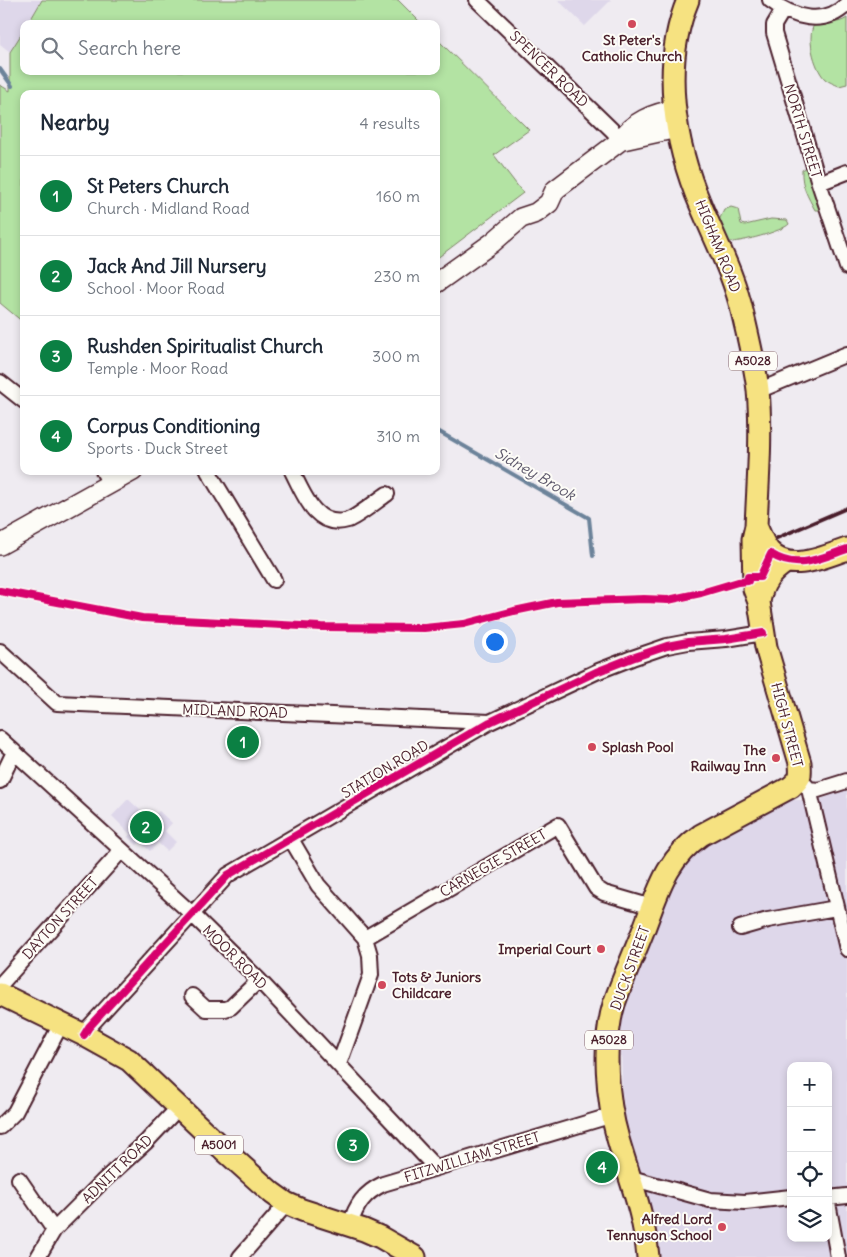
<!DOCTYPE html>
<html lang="en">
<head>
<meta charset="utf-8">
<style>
	:root { --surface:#fff; --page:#f6f6f7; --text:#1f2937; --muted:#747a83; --line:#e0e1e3; --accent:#0b8043 }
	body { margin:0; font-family:Delius,sans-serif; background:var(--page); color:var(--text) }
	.controls { position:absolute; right:15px; bottom:15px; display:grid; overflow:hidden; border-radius:10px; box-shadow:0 2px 8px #0003 }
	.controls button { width:45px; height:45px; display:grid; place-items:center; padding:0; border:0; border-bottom:1px solid var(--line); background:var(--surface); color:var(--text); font:25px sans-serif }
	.you { position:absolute; left:494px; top:641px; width:18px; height:18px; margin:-12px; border:4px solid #fff; border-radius:50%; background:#1a73e8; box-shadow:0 0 0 8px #1a73e833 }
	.badge { display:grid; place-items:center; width:32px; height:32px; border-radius:50%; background:var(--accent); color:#fff; font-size:16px; font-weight:700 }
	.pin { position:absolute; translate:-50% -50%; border:2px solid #fff; box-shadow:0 1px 5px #0006 }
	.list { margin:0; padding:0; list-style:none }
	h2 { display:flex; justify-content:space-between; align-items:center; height:65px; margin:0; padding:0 20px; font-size:21px }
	h2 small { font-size:16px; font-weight:400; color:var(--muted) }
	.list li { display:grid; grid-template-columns:32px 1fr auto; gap:15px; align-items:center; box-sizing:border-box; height:80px; padding:0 20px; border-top:1px solid var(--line) }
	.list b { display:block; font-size:19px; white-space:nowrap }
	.list p { margin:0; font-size:16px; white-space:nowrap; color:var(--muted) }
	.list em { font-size:16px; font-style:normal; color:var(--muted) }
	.icon { flex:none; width:28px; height:28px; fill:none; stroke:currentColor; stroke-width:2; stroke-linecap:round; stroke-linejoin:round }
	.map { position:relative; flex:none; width:847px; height:1257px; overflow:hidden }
	.search { position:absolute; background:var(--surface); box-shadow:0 2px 8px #0003; left:20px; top:20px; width:420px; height:55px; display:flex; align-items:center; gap:12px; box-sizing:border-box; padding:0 18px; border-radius:10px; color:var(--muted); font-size:19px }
	.panel { position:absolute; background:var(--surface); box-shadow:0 2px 8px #0003; left:20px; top:90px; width:420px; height:385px; border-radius:10px }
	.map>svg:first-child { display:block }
</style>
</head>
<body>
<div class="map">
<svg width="847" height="1257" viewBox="0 0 847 1257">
	<rect width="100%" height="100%" fill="#efebf1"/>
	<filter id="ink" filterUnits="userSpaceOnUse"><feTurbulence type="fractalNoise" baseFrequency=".02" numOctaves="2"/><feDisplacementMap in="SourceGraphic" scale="10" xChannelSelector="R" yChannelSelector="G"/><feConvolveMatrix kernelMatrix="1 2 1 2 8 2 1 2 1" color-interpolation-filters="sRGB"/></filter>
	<g filter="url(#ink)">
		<path fill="#ded7ea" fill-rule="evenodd" d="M0,0h42l-14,24h-4v6l-14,22 -10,-8z
			M558,0h53l-26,26z
			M847,789v468h-188l-10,-50 -23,-88 -4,-26 -1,-56 2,-27 50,-141 27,-23 89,-46h30zM791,1066h37v172h-37z
			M128,799l22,20 9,-8 13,12 -7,8 11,11 -9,9 -9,-8 -8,8 -10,-9 -3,3 -9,-8 2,-3 -18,-18z"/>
		<path fill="#b3e3a3" stroke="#7e8167" d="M42,0h356l24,24h-394z
			M847,18v66l-8,2c-5,-2 -10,-4 -14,-7 -11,-11 -20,-45 -9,-57 10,1 23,2 31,-4z
			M24,30v41h412v-33l93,92 -35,25 29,38 -87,66v-165h-412v229l-24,-20v-218l10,6v-39z
			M806,168h6l12,42h-9c-7,-13 -14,-24 -13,-40z
			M731,207l7,2 3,15 4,1 26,-6 16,1 2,4c-6,7 -50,19 -60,18l-6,-6 -4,-16 5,-10z"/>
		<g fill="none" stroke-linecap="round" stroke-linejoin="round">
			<path stroke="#6c839a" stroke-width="4" d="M0,69l12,17
				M436,430l153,88 4,38"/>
			<defs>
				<path id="street" d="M477,0l102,98 35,34 6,9
					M770,0c23,18 54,27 77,4
					M783,10l-9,15v8l45,150 28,84
					M819,183l28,-11
					M0,382l24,19
					M758,389l7,-1 82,-34
					M103,471l7,13
					M208,471l66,109
					M292,471c11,22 24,59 56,49 9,-3 30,-20 39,-26
					M0,651l57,52 433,19
					M0,739l192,175 67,66 176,187
					M800,779l9,10 38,160
					M0,781l14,-29
					M809,789l9,1 29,-9
					M291,839l27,46 47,53 5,17 1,20 -32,89
					M740,928l28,-8 68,-12
					M365,938l193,-113 38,63 8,5 48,14
					M0,985l121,-134
					M192,996l14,13h19l6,-2 28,-27
					M84,1035l5,-8 139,-152 262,-153 106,-50 36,-14 35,-12 21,-4 38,-3 37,-6
					M0,1127l15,-15 46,-88
					M631,1178l79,22 35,2 46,-5
					M19,1179l35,51
					M828,1198l19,-2
					M828,1203l10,54
					M350,1225c6,-20 14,-32 33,-41l230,-69
					M38,1257l16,-27 48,-48 44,-40 33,-35
					M240,1257l42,-48 4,-6"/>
				<path id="secondary" d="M623,140l54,-12
					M436,283l56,-40 29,-25 15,-5 13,-10 6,-13 65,-49c12,-19 34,-28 55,-31
					M0,545l133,-74"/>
				<path id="primary" d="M756,526c4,8 7,18 13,25 19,23 55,6 78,-2
					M759,602c3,-19 12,-30 27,-40
					M0,994l84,41 45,25 95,90 48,43 14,10 16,7 62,20 16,7 35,20
					M648,1257c-4,-44 -18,-76 -30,-118 -11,-39 -16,-95 -4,-135 9,-26 21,-52 31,-78 14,-37 22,-67 56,-91l90,-48c10,-9 10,-11 9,-24l-34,-116 -7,-45 -5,-13 -1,-50 3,-13c2,-45 6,-92 2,-136 -3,-25 -9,-50 -15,-75 -9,-40 -26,-71 -42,-109 -27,-63 -40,-141 -13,-206"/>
			</defs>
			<use href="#street" stroke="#4a1f2b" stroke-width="18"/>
			<use href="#secondary" stroke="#4a1f2b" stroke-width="22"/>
			<use href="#primary" stroke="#4a1f2b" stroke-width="25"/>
			<use href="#street" stroke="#fdfcf7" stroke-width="14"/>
			<use href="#secondary" stroke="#fdfcf7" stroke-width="19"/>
			<use href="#primary" stroke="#f6e281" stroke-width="21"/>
			<path stroke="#4a1f2b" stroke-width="4" d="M777,538l70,-30"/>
			<defs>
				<path id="cycleway" d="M0,591l142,27 179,9 103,1 40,-4 50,-13 43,-9 87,-3 24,1 33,-7 37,-11 10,-1v-4h12l11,-23c26,17 50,4 76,-5
					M84,1035l5,-8 139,-152 262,-153 106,-50 36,-14 35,-12 21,-4 38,-3 37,-6"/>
			</defs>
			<use href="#cycleway" stroke="#fdfcf7" stroke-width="11"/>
			<use href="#cycleway" stroke="#d6006c" stroke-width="8"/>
		</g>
	</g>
	<g fill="#d1495b" stroke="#fdfcf7" stroke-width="2">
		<circle cx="632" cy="24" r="5"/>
		<circle cx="592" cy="747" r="5"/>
		<circle cx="776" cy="758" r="5"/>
		<circle cx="601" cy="949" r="5"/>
		<circle cx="382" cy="985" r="5"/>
		<circle cx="722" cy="1227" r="5"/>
	</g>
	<g text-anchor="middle" stroke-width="4" stroke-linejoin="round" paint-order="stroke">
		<g fill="#fdfcf7" stroke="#806168" stroke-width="1">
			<rect x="729" y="351.5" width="48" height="19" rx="4"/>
			<rect x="585" y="1030.5" width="48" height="19" rx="4"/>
			<rect x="195" y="1135.5" width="48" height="19" rx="4"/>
		</g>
		<g font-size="12" font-weight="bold" fill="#4a1f2b">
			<text x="753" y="365">A5028</text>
			<text x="609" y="1044">A5028</text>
			<text x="219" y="1149">A5001</text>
		</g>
		<g font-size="14" font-weight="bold" fill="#4a1f2b" stroke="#fdfcf7" text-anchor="end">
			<text x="632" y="45" text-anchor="middle">St Peter's<tspan x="632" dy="16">Catholic Church</tspan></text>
			<text x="602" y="752" text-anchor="start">Splash Pool</text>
			<text x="766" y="755">The<tspan x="766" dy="16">Railway Inn</tspan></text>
			<text x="591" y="954">Imperial Court</text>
			<text x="392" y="982" text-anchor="start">Tots &amp; Juniors<tspan x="392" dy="16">Childcare</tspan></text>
			<text x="712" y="1224">Alfred Lord<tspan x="712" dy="16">Tennyson School</tspan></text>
		</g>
		<g font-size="14" fill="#4a1f2b" stroke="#fdfcf7">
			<text transform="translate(549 69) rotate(44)" y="5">SPENCER ROAD</text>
			<text transform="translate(803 131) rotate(73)" y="5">NORTH STREET</text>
			<text transform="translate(718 246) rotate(68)" y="5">HIGHAM ROAD</text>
			<text transform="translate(235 711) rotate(2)" y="5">MIDLAND ROAD</text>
			<text transform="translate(787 725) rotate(75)" y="5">HIGH STREET</text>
			<text transform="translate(385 769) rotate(-31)" y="5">STATION ROAD</text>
			<text transform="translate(493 863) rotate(-30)" y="5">CARNEGIE STREET</text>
			<text transform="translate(60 918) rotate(-48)" y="5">DAYTON STREET</text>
			<text transform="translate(235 957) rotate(45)" y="5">MOOR ROAD</text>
			<text transform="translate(630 968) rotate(-70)" y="5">DUCK STREET</text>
			<text transform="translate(472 1157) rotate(-17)" y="5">FITZWILLIAM STREET</text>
			<text transform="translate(117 1169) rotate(-44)" y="5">ADNITT ROAD</text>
		</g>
		<g font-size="15" font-style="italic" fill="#5e596c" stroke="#fdfcf7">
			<text transform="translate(535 474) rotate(30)" y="5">Sidney Brook</text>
		</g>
	</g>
</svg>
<div class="controls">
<button>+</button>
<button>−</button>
<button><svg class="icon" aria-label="locate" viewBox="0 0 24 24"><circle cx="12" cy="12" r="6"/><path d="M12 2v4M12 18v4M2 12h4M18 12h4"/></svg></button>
<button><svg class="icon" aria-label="layers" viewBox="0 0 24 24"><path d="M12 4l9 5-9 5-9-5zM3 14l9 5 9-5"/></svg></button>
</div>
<div class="you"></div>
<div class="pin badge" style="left:243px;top:742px">1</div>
<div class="pin badge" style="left:146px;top:827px">2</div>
<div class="pin badge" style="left:353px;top:1145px">3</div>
<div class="pin badge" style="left:602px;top:1167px">4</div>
<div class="search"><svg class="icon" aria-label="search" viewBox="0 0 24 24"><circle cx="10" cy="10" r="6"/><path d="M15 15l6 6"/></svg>Search here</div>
<section class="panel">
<h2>Nearby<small>4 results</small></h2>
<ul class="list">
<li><span class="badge">1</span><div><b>St Peters Church</b><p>Church · Midland Road</p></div><em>160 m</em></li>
<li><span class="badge">2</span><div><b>Jack And Jill Nursery</b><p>School · Moor Road</p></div><em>230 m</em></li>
<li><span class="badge">3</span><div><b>Rushden Spiritualist Church</b><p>Temple · Moor Road</p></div><em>300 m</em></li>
<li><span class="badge">4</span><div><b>Corpus Conditioning</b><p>Sports · Duck Street</p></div><em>310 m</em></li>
</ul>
</section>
</div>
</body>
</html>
